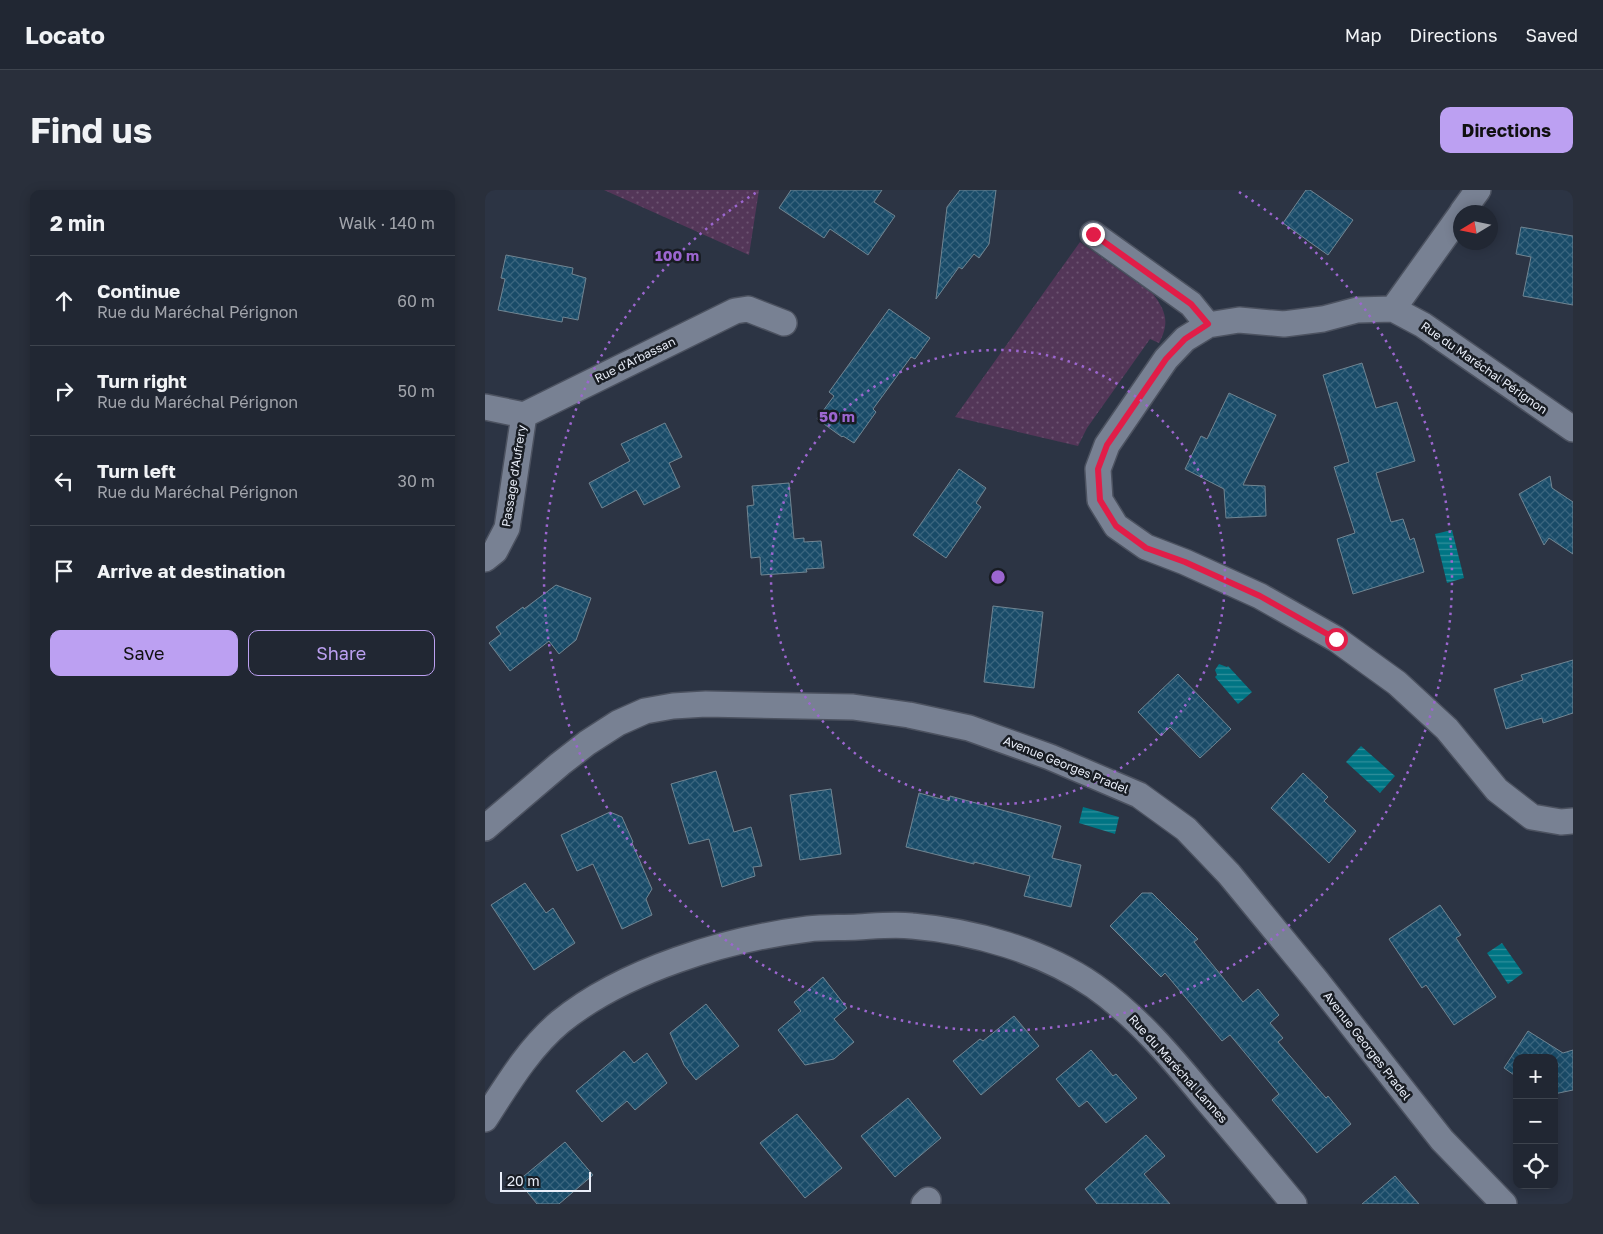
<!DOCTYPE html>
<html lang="en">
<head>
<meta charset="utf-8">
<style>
	:root { --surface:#212733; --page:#292f3b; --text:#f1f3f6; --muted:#a2a5ac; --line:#3e444e; --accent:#bca0f2 }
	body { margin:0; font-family:"Golos Text",sans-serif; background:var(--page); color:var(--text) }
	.controls { position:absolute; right:15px; bottom:15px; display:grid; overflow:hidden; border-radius:10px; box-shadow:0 2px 12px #0003 }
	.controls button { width:45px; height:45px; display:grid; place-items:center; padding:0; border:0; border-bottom:1px solid var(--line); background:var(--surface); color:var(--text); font:25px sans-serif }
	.compass { position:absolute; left:968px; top:15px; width:45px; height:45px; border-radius:50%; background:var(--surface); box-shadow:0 2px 12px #0003; rotate:260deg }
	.scale { position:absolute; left:15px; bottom:12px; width:91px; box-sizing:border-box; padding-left:5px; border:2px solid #e9eef9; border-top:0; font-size:14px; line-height:18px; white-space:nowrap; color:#e9eef9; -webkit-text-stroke:4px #181c23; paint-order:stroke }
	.stop { position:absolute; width:15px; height:15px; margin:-11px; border:4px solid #e11d48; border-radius:50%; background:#fff }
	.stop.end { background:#e11d48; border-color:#fff; box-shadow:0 1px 5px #0008 }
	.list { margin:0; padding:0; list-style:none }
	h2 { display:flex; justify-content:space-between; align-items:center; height:65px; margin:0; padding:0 20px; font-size:21px }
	h2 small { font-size:16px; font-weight:400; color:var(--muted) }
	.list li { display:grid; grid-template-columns:32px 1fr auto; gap:15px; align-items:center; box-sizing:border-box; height:90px; padding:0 20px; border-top:1px solid var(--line) }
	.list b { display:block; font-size:19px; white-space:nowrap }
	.list p { margin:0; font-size:16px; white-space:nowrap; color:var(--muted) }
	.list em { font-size:16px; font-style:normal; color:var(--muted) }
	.actions { display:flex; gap:10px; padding:15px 20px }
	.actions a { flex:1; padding:11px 0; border:1px solid var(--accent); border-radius:10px; text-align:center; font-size:18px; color:var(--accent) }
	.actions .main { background:var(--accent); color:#111 }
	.icon { flex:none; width:28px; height:28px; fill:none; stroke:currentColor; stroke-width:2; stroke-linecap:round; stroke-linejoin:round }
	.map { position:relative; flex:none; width:1088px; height:1014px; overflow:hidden; border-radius:10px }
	header { display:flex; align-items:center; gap:30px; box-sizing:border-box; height:70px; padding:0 25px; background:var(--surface); border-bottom:1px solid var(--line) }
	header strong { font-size:24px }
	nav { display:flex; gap:28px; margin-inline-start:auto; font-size:18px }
	.intro { display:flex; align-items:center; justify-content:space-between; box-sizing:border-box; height:120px; padding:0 30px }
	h1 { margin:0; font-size:35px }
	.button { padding:12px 22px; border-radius:10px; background:var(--accent); color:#111; font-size:18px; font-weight:700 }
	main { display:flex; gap:30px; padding:0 30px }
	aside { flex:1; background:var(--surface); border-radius:10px; box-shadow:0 2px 12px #0003 }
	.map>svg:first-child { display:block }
</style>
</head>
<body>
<header>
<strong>Locato</strong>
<nav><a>Map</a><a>Directions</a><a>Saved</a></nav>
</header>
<div class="intro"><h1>Find us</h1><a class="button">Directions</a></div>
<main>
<aside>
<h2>2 min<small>Walk · 140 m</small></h2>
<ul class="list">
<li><svg class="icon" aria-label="ahead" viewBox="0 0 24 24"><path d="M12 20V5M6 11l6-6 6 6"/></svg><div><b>Continue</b><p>Rue du Maréchal Pérignon</p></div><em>60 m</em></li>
<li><svg class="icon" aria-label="right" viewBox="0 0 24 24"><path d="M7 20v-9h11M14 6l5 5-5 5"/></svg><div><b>Turn right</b><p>Rue du Maréchal Pérignon</p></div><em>50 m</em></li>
<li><svg class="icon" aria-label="left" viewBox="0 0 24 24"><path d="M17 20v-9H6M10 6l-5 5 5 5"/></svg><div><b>Turn left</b><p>Rue du Maréchal Pérignon</p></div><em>30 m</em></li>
<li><svg class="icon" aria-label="arrive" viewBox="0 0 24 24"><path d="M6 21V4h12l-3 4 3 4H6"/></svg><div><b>Arrive at destination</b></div></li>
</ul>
<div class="actions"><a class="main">Save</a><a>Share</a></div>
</aside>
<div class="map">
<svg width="1088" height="1014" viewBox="0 0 1088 1014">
	<defs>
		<pattern id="grass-dots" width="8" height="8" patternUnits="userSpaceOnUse" patternTransform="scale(1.25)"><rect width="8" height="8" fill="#533658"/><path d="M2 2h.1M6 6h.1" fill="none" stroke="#6c5371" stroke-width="1.8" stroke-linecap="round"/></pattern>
		<pattern id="water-rules" width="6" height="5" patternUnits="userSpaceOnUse" patternTransform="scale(1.25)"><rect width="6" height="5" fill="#007584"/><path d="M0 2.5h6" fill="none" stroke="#32909c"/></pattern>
		<pattern id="building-cross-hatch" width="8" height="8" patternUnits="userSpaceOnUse" patternTransform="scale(1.25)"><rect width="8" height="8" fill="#194b68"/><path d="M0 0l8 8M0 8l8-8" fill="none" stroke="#3a657e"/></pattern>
	</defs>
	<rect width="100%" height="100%" fill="#2c3444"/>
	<path fill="url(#grass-dots)" d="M119,0h155l-10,65z
		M595,52l73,52c13,17 17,29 6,49l-9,-4 -63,89 -9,18 -123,-29z"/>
	<path fill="url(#water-rules)" d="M967,340l12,48 -17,5 -12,-49z
		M734,474l8,3 1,-1 24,26 -14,12 -23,-27 2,-2 -2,-5z
		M876,556l34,30 -15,17 -34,-31z
		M598,617l36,10 -4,17 -36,-11z
		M1017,753l21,30 -15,11 -21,-31z"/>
	<path fill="url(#building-cross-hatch)" stroke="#718592" d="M306,0h91l-8,12 21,14 -27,39 -38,-26 -6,9 -45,-30z
		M475,0h36l-7,54 -10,14 -5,-4 -12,15 -3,-2 -23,32 11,-92z
		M821,0h4l43,30 -25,35 -45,-32z
		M1036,37l52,9v69l-50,-9 8,-39 -15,-3z
		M21,65l67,13 -1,6 14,4 -8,42 -15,-3 -1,5 -64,-12 7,-31 -4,-1z
		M404,119l41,29 -15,21 -4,-2 -38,52 3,3 -22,31 -11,-7 -1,1 -25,-18 17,-23 -5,-4z
		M877,173l14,45 21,-6 18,59 -39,12 15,49 12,-3 7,21 4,-2 10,34 -71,22 -16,-55 18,-6 -21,-66 15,-5 -26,-87z
		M744,203l47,22 -33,70 22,1 1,30 -40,2 -2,-29 -39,-20 16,-33 6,3z
		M180,233l17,34 -13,6 11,24 -36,18 -8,-15 -34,18 -13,-25 41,-22 -9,-17z
		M474,279l27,19 -10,15 5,4 -35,51 -33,-23z
		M1065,286l2,12 21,14v52l-24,-16 -5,7 -25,-51z
		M304,293l5,56 10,-1v4l17,-1 3,27 -18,1 1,3 -46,3 -1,-18 -9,1 -4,-52 7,-1 -2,-19z
		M71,395l35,13 -15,42 -17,14 -10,-13 -39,30 -21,-28 12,-9 -5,-7 27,-20 1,2z
		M508,416l50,6 -9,76 -50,-6z
		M1088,470v53l-30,10 -1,-5 -36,11 -12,-40 29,-9 -2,-5z
		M693,484l53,55 -31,29 -30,-31 -9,9 -23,-24z
		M231,581l18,61 17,-5 11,39 -9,1 2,9 -33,11 -13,-48 -20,5 -18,-60z
		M818,583l25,24 -4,4 32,30 -27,32 -58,-55z
		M346,599l10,65 -41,6 -10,-65z
		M434,603l30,8 1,-5 111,30 -9,32 29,7 -10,42 -47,-11 6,-20 -56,-14v2l-68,-17z
		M125,622l12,5 11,25 -1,1 20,46 -6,10 6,16 -30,14 -29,-65 -16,7 -16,-36z
		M40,693l21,30 7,-5 22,35 -41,27 -43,-65z
		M657,703h10l46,46 -4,3 49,60 15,-13 21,26 -9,8 13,15 -5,4 48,56 2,-2 23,28 -34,29 -45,-53 7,-6 -49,-59 -8,6 -57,-68 -4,4 -51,-51z
		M955,715l21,30 -5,3 40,59 -42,28 -28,-40 -4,3 -33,-49z
		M338,787l24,31 -13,11 20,23 -20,17 -29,6 -27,-35 23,-19 -7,-9z
		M221,814l33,42 -43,34 -12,-15 -14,-32z
		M529,826l25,30 -58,49 -28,-34 27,-22 3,2z
		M1043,841l35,22 10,-3v40l-19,4v-36h-37v19l-13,-9z
		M606,860l22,26 3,-2 21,24 -31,25 -19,-22 -8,6 -23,-28z
		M139,861l10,12 13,-10 20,30 -32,27 -8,-9 -25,21 -26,-31z
		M423,908l33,40 -46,39 -34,-41z
		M312,924l45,54 -37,30 -45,-55z
		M661,945l19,21 -21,18 26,30h-73l-12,-15z
		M80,952l28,33 -34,29h-22l-19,-23z
		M910,986l24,28h-57z"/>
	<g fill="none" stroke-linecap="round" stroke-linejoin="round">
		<defs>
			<path id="street" d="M977,22l16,-22
				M608,44l98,70 17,21
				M908,119l68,-95
				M0,217l39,8 211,-104 13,-2 36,14
				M1088,239l-150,-104 -30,-16 -36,1 -34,9 -39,5 -45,-4 -31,5 -23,14 -19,20 -59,86 -9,24 2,31 16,26 30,21 39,15 75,34 76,43 61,44 50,46 50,61 35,27 29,5 12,-1
				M0,369l10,-8 12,-23 17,-113
				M0,638l75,-64 27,-21 31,-20 27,-12 28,-5 33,-2 147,3 56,8 60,13 81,29 89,38 47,34 43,45 87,106 126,160 62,64
				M0,929c22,-34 43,-70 75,-97 64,-52 167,-83 248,-93 16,-2 33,-1 50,-2 18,-1 36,-3 54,-1 61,5 131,25 182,60 43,30 78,72 111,112 30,35 60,71 89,106
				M439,1014l4,-4"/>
		</defs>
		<use href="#street" stroke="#4c5260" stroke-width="28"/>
		<use href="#street" stroke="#788193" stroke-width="25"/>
	</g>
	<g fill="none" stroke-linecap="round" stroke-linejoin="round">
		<path stroke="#e11d48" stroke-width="6" d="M608,44l98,70 17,20 -23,15 -19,20 -59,86 -9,24 2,31 16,26 30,22 39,14 75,34 76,43"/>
	</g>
	<g fill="none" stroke="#9c66d0" stroke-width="2.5" stroke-dasharray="2.5 5">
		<circle cx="513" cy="387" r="227"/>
		<path d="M754 2A454 454 0 1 1 272 2"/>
	</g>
	<g text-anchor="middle" stroke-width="5" stroke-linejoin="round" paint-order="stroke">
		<g font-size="12" fill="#e9eef9" stroke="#181c23">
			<text transform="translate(150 170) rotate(-26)" y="4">Rue d'Arbassan</text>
			<text transform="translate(999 178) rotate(35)" y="4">Rue du Maréchal Pérignon</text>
			<text transform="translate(29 286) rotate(-81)" y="4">Passage d'Aufrery</text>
			<text transform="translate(581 575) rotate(22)" y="4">Avenue Georges Pradel</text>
			<text transform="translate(882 856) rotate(52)" y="4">Avenue Georges Pradel</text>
			<text transform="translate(693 879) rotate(48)" y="4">Rue du Maréchal Lannes</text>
		</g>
	</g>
	<circle cx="513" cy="387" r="8" fill="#9c66d0" stroke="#181c23" stroke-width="2.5"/>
	<g font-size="15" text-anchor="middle" font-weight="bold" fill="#9c66d0" stroke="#181c23" stroke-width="5" stroke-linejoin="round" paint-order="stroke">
		<text x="192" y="71">100 m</text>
		<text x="352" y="232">50 m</text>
	</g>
</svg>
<div class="controls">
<button>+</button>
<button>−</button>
<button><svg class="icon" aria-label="locate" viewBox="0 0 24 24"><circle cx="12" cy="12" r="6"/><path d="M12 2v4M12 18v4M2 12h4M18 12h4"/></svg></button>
</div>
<svg class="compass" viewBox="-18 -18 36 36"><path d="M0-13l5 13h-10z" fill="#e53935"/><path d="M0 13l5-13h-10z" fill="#a2a5ac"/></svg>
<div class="scale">20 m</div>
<div class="stop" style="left:851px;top:449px"></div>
<div class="stop end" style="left:608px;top:44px"></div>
</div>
</main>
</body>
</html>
